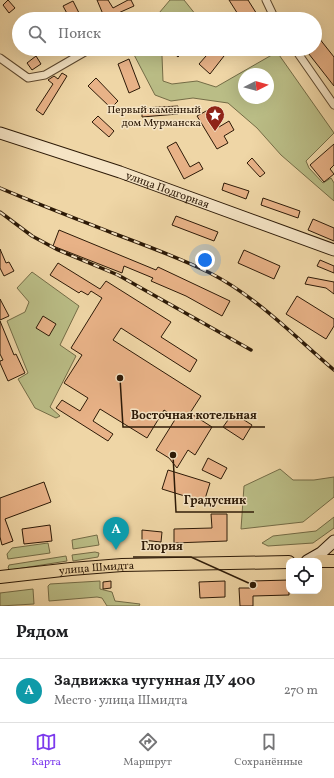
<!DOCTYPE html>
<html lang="ru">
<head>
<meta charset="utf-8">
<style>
	:root { --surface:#fff; --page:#f6f6f6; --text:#202124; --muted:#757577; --line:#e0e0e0; --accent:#7c3aed }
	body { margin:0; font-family:Vollkorn,serif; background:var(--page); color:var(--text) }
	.controls { position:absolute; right:12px; bottom:12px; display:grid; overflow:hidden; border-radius:8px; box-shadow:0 4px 16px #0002 }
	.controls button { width:36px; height:36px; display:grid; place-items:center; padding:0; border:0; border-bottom:1px solid var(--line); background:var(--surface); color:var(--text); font:20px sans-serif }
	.compass { position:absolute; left:238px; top:68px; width:36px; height:36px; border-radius:50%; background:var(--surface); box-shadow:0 4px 16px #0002; rotate:84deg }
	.you { position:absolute; left:205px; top:260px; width:14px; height:14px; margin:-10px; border:3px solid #fff; border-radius:50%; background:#1a73e8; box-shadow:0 0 0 6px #1a73e833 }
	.badge { display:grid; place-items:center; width:26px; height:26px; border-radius:50%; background:var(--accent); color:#fff; font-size:13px; font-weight:700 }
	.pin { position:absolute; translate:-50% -33px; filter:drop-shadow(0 1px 2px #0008) }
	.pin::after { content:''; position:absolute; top:21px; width:14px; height:12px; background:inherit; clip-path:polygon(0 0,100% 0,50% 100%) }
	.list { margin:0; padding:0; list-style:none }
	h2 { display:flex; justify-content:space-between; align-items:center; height:52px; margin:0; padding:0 16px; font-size:17px }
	h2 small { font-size:13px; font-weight:400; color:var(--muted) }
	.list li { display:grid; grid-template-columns:26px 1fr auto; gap:12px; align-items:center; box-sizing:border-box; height:64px; padding:0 16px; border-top:1px solid var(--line) }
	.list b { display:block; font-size:15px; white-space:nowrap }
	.list p { margin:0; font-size:13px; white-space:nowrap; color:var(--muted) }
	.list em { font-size:13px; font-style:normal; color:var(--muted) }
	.icon { flex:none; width:22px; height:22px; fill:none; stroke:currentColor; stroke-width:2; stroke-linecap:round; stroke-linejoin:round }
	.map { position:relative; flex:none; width:334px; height:606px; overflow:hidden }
	.search { position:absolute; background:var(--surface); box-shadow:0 4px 16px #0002; left:12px; right:12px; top:12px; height:44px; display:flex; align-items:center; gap:10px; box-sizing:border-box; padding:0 14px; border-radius:22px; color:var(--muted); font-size:15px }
	.sheet { height:116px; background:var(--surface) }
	nav { display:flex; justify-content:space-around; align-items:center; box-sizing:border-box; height:56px; border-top:1px solid var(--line); background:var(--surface); font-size:11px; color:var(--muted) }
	nav a { display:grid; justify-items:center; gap:2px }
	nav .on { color:var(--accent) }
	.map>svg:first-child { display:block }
</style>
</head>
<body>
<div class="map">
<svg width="334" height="606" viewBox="0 0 334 606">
	<rect width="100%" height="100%" fill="#efd6a6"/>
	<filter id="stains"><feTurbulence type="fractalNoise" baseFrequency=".005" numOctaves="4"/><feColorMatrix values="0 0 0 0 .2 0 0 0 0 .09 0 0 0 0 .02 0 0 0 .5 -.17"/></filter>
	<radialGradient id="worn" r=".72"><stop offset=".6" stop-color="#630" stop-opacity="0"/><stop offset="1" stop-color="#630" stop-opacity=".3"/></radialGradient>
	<path fill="#babd86" stroke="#746c46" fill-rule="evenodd" d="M170,0h14l12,15 -4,4h-38z
		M131,49h36l-5,7 1,25 9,3 25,-3 19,6 61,-35 57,81 -28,28 3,7 14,15 8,-5 3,5v18l-53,-46 -24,-27 -29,-25 -35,-5 -22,3 -16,-6zM244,74h24v24h-24z
		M32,272l47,34 -19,39 16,11 -26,51 10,9 -4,2 -21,-10 -17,-29 10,-6 -21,-52 18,-9 4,-10 -12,-14z
		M280,469l13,11h21l20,-3v20l-31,25 -62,7 3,-43z
		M334,517v11l-21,15 -45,3 -6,-3 11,-7 43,-5z
		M97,535l2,10 -26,4 -1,-9z
		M48,543l2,10 -42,6 -1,-5 5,-6z
		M95,552l4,1 -1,4 -25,4 -1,-6z
		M66,556l1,5 -57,9 -2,-2 1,-3z
		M100,581v8l12,3 3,9 25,3 -1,2h-32l-5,-8 -5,-1 -48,4 -1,-15 2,-2z
		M33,589l1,15 -34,2v-13z"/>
	<path fill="#e8b287" stroke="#2d1a07" d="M8,0l7,8 -6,5 -6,-8z
		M97,0h11l5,8 15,-8h3l3,6 -29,13z
		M229,0h19l12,19h-19z
		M73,1l9,18h-12l-7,-13z
		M315,33l19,24v29l-29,-37h10z
		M169,49h16l-7,8z
		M205,49h11l8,7 -14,18 -11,-10 7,-8 -4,-4z
		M36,56l5,8 -9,6 -5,-7z
		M129,59l11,29 -11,5 -11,-29z
		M62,73l5,3 -24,39 -7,-5 17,-26 -5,-4 6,-4 4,3z
		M96,78l22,23 -7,7 -23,-22z
		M178,106v8l-36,3v-9z
		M208,110l11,17 10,-6 5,9 -10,6 4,7 -11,6 -20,-33z
		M98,116l16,15 -5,6 -17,-15z
		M176,142l14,25 9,-5 4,7 -19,10 -17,-32z
		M334,144v21l-4,4 4,5 -10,8 -14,-17z
		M252,158l13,15 -5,4 -13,-14z
		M224,183l25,8 -3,8 -24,-9z
		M263,198l37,13 -2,7 -37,-13z
		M176,216l42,16 -4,9 -42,-16z
		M313,219l21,9v13l-26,-11z
		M59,230l97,40 2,-3 72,34 -8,15 -36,-20 -35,-15 2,-3 -29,-12 -2,7 -69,-27z
		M0,249l6,14 3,-1 5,9 -10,5 -4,-8z
		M244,250l36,16 -6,13 -36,-16z
		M320,260l14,6v7l-17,-7z
		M58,263l42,26 6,-8 65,41 -10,15 36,23 -7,12 -69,-44 -8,12 88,56 -11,17 22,14 -17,28 -7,-5 -11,18 -8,-10 -13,-8 20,-32 -12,-8 -17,28 -47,-29 -7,12 20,13 -5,7 -52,-33 6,-8 18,11 8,-13 -24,-15 18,-28 -11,-7 31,-50 -11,-7 -3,4 -7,-4 -2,2 -29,-18z
		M308,277l26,5v12l-8,-6 -21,-4z
		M297,296l37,23v7l-8,13 -40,-25z
		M0,299l9,17 -9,4z
		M43,316l13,8 -7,12 -13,-8z
		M0,321l14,34 2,-1 9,19 -17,8 -8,-18v-2l3,-1 -3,-6z
		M233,413l19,12 -9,15 -20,-13z
		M208,458l19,10 -6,11 -19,-9z
		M168,470l42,13 -6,19 -42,-13z
		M44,482l7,20 -46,17 8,22 -11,4 -2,-8v-39z
		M211,514h16v27l-53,2v-14l38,-1z
		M50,525l2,16 -28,3 -2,-15z
		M142,530l20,2 -1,10 -19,-2z
		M289,580v15l-36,1v10h-13l-1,-18h13v-7z
		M111,581v7l-8,1v-7z
		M225,581v16l-25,1 -1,-16z"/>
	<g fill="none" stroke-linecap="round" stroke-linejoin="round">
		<defs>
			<path id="minor" d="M266,0l9,19
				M295,49l39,56
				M0,58l28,20 17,-3 45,-26"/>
			<g id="secondary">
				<path id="s1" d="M0,133l120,39 214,78"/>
				<path d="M307,561l14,-8 13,-12"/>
			</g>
			<g id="primary">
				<path d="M319,561h15"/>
				<path id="s2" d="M0,577l71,-8 51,-4 167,-3"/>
			</g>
		</defs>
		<use href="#minor" stroke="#5e492f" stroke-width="9"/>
		<use href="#secondary" stroke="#2d1a07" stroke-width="13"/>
		<use href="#primary" stroke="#2d1a07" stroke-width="14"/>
		<use href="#minor" stroke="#f5e4c5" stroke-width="7"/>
		<use href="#secondary" stroke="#f5e4c5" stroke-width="11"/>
		<use href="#primary" stroke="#efd6a6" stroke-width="12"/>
		<defs>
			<path id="rail" d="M0,188c38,16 77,31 115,46 32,12 65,24 95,39 47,24 85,64 124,97
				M0,212l32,24 26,14 60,25 133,75"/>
		</defs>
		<use href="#rail" stroke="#2d1a07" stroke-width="3.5"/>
		<use href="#rail" stroke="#f5e4c5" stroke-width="2" stroke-dasharray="6" stroke-linecap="butt"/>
	</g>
	<defs>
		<symbol id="sight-pin" viewBox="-11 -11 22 30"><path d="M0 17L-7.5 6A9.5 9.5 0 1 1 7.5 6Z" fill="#8f2418" stroke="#f5e4c5"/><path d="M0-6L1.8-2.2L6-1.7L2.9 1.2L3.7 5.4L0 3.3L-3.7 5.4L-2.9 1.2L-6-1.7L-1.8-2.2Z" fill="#fff"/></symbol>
	</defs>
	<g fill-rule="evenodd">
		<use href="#sight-pin" x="204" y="104" width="22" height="30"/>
	</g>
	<g text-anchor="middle" stroke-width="3" stroke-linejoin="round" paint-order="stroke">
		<g font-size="11" fill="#2d1a07" stroke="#f5e4c5" text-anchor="end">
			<text x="201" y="113">Первый каменный<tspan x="201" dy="13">дом Мурманска</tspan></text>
		</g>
		<g font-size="11" fill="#2d1a07" stroke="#f5e4c5">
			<text dy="4" stroke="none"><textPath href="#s1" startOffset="177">улица Подгорная</textPath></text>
			<text dy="4" stroke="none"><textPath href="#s2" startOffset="97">улица Шмидта</textPath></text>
		</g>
	</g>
	<path fill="none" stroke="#2d1a07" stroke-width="1.5" d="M120 378L123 427H265M173 455L176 512H254M253 585L191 557H133"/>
	<g fill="#2d1a07" stroke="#f5e4c5" stroke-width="1.5">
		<circle cx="120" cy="378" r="4"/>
		<circle cx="173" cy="455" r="4"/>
		<circle cx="253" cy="585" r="4"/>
	</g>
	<g font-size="12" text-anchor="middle" font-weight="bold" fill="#2d1a07" stroke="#f5e4c5" stroke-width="3" stroke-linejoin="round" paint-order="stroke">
		<text x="194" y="419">Восточная котельная</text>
		<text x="215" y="504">Градусник</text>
		<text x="162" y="550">Глория</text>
	</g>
	<rect width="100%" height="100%" filter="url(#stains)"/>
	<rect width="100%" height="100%" fill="url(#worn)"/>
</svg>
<div class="controls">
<button><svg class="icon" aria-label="locate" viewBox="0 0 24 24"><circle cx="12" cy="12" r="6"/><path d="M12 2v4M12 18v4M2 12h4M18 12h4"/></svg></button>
</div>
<svg class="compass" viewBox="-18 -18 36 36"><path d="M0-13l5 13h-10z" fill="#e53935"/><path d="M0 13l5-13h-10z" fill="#757577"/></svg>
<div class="you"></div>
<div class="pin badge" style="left:116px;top:550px;background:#0f9aa8">A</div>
<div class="search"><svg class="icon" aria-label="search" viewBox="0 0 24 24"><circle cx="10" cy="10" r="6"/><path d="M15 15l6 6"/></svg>Поиск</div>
</div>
<section class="sheet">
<h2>Рядом<small></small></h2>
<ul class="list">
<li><span class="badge" style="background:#0f9aa8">A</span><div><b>Задвижка чугунная ДУ 400</b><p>Место · улица Шмидта</p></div><em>270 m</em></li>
</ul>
</section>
<nav>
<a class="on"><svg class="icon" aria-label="map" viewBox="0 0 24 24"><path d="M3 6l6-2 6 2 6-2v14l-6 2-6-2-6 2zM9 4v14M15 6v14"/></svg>Карта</a>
<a><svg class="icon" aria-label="directions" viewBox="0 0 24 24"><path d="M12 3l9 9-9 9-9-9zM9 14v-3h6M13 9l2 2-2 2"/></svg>Маршрут</a>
<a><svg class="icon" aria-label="saved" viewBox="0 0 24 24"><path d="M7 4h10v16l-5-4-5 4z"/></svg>Сохранённые</a>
</nav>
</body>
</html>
